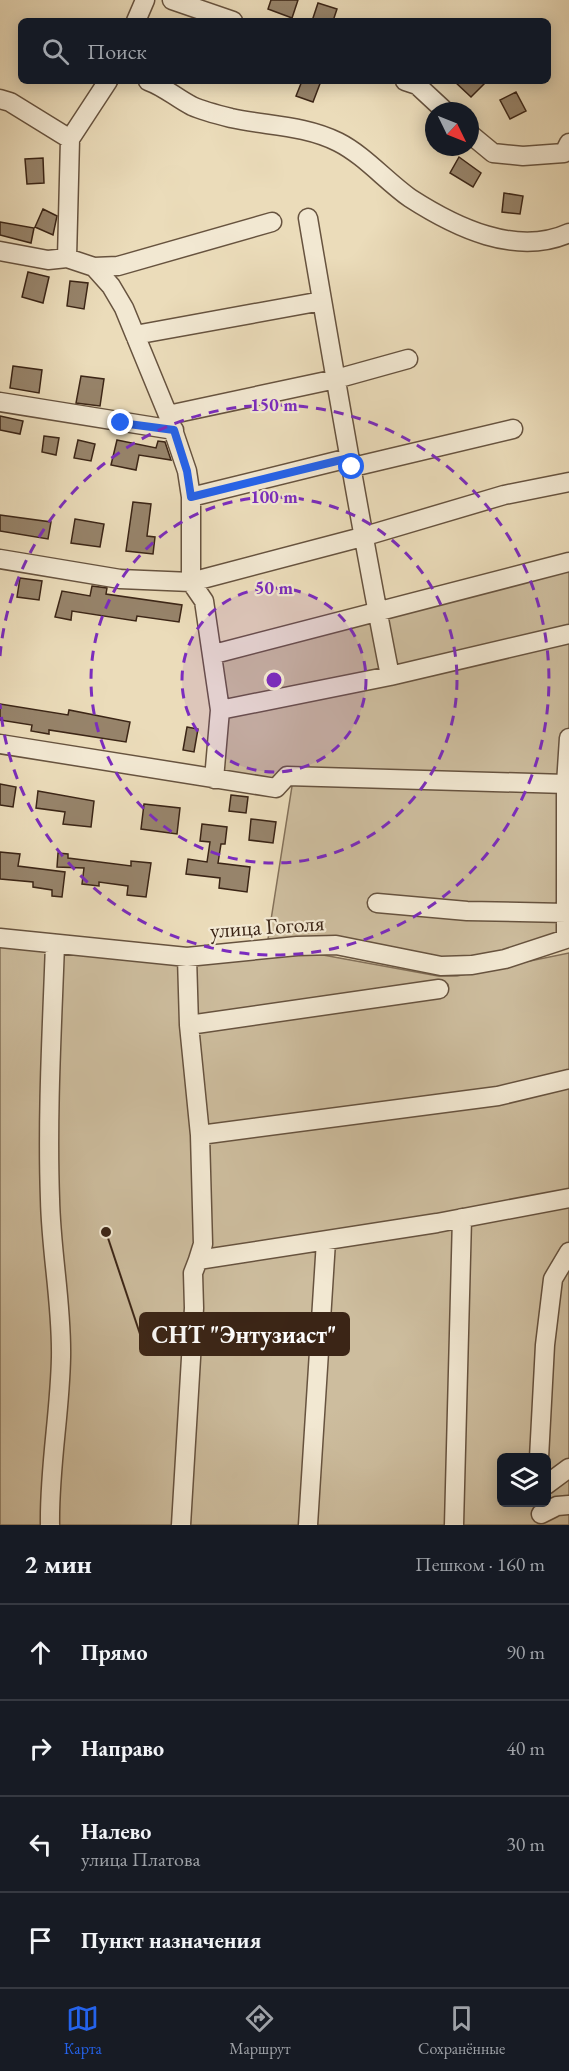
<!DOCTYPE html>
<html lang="ru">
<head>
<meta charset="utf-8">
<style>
	:root { --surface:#171b24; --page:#242831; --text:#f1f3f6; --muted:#9ea1a6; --line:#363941; --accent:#2563eb }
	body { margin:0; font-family:"EB Garamond",serif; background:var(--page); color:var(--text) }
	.controls { position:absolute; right:18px; bottom:18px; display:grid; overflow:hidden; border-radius:9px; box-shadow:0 3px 15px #0003 }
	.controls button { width:54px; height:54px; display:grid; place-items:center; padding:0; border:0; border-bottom:2px solid var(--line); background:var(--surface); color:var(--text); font:30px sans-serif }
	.compass { position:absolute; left:425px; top:102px; width:54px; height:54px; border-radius:50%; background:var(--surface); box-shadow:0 3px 15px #0003; rotate:133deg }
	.stop { position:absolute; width:18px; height:18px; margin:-14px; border:4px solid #2563eb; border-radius:50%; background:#fff }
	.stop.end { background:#2563eb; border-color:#fff; box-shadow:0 2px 6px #0008 }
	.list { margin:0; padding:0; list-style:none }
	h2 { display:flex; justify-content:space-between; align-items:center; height:78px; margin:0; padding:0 24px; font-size:26px }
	h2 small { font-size:20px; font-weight:400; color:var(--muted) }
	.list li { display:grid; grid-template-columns:39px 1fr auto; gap:18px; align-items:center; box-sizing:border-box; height:96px; padding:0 24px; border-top:2px solid var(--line) }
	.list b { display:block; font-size:22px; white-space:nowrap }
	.list p { margin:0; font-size:20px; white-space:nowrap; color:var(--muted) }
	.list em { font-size:20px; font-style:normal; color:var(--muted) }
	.icon { flex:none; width:33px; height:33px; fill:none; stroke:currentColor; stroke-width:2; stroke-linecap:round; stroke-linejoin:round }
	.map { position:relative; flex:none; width:569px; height:1525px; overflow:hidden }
	.search { position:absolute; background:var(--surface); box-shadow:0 3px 15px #0003; left:18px; right:18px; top:18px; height:66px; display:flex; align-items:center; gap:15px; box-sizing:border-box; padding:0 21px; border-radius:9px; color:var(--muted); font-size:22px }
	.sheet { height:462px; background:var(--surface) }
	nav { display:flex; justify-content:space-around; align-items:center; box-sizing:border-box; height:84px; border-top:2px solid var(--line); background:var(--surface); font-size:16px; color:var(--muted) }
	nav a { display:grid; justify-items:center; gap:3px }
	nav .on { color:var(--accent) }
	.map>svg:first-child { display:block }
</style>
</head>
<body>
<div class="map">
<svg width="569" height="1525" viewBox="0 0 569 1525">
	<rect width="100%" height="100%" fill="#ebdcba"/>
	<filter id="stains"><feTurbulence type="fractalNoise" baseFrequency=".00333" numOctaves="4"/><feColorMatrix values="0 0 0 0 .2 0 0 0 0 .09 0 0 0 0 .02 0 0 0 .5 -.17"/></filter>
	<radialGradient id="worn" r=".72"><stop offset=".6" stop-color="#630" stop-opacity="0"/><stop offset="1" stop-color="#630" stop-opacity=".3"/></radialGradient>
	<path fill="#cdbd9e" stroke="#84715a" stroke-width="1.5" fill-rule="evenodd" d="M569,562v368l-36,15 -62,14 -29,-1 -145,-20 -29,1 24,-153 -72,-12 -2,-121z
		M0,944l312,9 126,23h19l112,-23v572h-569zM502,1458h44v44h-44z"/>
	<path fill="#97846b" stroke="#3b2516" stroke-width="1.5" d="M271,0h27l-6,18 -24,-9z
		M318,3l19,6 -4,12h-21z
		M302,81h19l-8,21 -17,-6z
		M454,81h33l-16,16z
		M516,92l10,19 -16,8 -10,-19z
		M459,157l22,16 -8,14 -23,-14z
		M43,158l1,25 -17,1 -2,-25z
		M504,193l19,3 -3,18 -18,-2z
		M43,209l14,7 -4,19 -18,-8z
		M0,222l34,6 -3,15 -31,-8z
		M28,272l21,5 -6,26 -21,-6z
		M70,281l18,2 -4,26 -17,-3z
		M13,366l29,4 -3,23 -29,-5z
		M81,376l23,3 -4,27 -24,-3z
		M0,416l23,5 -3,13 -20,-4z
		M44,436l15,2 -3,17 -14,-3z
		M78,440l17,4 -4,17 -17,-3z
		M117,440l39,8 2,-7 7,1 6,18 -32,-5 -3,15 -25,-5z
		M133,502l18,2 -4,32 8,1 -2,17 -27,-3z
		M0,515l51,7 -3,17 -48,-8z
		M75,519l29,5 -4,23 -29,-4z
		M20,578l22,3 -3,19 -22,-3z
		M92,586l15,2 -1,6 76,11 -3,17 -42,-6 -1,5 -64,-10 -1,9 -16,-3 7,-26 28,5z
		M0,704l68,11 1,-5 61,12 -4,20 -77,-12v4l-18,-3 1,-6 -32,-5z
		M187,727l11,2 -4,23 -11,-2z
		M0,784l16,3 -3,20 -13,-2z
		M38,791l56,10 -3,26 -28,-3 2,-12 -29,-4z
		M231,795l17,2 -2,16 -17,-2z
		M144,804l36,4 -3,26 -36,-5z
		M251,819l25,3 -3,21 -24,-3z
		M202,824l25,3 -2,17h-4l-3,19 32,4 -3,25 -28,-4 1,-10 -34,-4 2,-15 19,3 3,-20 -10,-1z
		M0,852l20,2 -2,12 47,6 -3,25 -10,-1v-6l-19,-3v-5l-33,-3z
		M58,853l10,1v4l63,8v-5l20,2 -5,34 -19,-2 1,-9 -29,-4v4l-17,-2 2,-16 -27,-1z"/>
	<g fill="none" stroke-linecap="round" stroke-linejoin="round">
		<defs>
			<path id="minor" d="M172,0l61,21
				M136,21l9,-21
				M148,81c17,6 28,17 44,25 11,5 27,9 39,12 36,8 73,7 107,24 26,13 48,39 72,56 45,29 106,59 159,35
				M405,81l12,4 28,26
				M0,99l10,3 60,37 -3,119
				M470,134l23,19 30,3 41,-3 5,-10
				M70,139l38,-58
				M308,218c26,153 52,306 82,458
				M0,251l48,9 19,-2 27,9 24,-1 154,-44
				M94,267l17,19 13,22 44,107 19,56 4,26v85l13,19 16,109 -6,69
				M135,335l187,-34
				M0,402l174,28
				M168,415l168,-36 72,-20
				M353,467l160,-38
				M191,497l158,-39
				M0,559l120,20 71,3 171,-45 142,-42 65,-13
				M218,653l351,-91
				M220,710l170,-34 179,-42
				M0,744l276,44 11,-12 279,8
				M377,903l90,8 99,2
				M0,938l187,19 110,-11 39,-1 105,21 31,-1 33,-6 64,-21
				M566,938v-154l3,-46
				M187,957l2,68 11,110 3,109 -5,16
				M189,1025l250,-36
				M200,1135l298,-39 71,-17
				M539,1458l6,-113 8,-66 16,-27
				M546,1485l23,-17
				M541,1514l16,-8 12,-1
				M50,1525c-1,-57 10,-111 11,-168 1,-53 -10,-105 -11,-158 -3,-85 2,-170 5,-255
				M181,1525l13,-217 -1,-35 5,-13 239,-37 132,-25
				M308,1525l18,-284
				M454,1525l8,-307"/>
		</defs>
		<use href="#minor" stroke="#67533f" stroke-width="21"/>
		<use href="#minor" stroke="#f2e8d2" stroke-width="18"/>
	</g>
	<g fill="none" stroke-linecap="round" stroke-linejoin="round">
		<path stroke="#2563eb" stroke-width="8" d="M121,423l53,7 13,41 4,26 158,-39 3,9"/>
	</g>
	<circle cx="274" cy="680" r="92" fill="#7b2cbf" fill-opacity=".12"/>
	<g fill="none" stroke="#7b2cbf" stroke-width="3" stroke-dasharray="10 8">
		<circle cx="274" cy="680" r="92"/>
		<circle cx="274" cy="680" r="183"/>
		<path d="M0 656A275 275 0 1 1 0 704"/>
	</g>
	<g text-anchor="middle" stroke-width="4.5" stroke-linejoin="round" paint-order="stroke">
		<g font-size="22" fill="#3b2516" stroke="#f2e8d2">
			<text transform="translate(267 926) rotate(-4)" y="8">улица Гоголя</text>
		</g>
	</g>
	<circle cx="274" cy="680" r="9" fill="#7b2cbf" stroke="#f2e8d2" stroke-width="3"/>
	<g font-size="18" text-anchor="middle" font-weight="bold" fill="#7b2cbf" stroke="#f2e8d2" stroke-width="4.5" stroke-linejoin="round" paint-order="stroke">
		<text x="274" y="411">150 m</text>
		<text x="274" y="503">100 m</text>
		<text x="274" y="594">50 m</text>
	</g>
	<path fill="none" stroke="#3b2516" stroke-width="2" d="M106 1232L140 1334"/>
	<circle fill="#3b2516" stroke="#f2e8d2" stroke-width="2" cx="106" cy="1232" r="6"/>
	<rect fill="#3b2516" stroke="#3b2516" stroke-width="2" x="140" y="1313" width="209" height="42" rx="6"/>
	<g font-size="24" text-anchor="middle" font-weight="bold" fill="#fff">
		<text x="244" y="1343">СНТ "Энтузиаст"</text>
	</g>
	<rect width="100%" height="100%" filter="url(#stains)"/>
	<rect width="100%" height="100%" fill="url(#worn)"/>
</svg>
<div class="controls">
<button><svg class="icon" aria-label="layers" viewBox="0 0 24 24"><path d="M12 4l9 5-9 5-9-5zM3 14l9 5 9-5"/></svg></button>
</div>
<svg class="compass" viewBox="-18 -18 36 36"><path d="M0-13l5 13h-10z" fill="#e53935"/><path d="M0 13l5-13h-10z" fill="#9ea1a6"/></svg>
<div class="stop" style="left:352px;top:467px"></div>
<div class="stop end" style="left:121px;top:423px"></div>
<div class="search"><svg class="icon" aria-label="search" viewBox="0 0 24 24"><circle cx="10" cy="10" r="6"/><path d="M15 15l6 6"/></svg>Поиск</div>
</div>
<section class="sheet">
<h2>2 мин<small>Пешком · 160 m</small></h2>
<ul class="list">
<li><svg class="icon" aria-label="ahead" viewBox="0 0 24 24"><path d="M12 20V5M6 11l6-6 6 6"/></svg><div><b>Прямо</b></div><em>90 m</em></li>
<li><svg class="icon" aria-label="right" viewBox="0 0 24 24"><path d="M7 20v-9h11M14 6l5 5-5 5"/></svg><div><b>Направо</b></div><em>40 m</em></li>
<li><svg class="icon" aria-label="left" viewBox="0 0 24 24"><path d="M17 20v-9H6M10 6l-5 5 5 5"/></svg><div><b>Налево</b><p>улица Платова</p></div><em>30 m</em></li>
<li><svg class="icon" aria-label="arrive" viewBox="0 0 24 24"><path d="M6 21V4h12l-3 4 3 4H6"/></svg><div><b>Пункт назначения</b></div></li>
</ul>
</section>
<nav>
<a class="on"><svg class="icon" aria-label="map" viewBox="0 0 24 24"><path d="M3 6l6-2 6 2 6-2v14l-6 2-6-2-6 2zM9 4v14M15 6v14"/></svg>Карта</a>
<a><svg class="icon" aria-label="directions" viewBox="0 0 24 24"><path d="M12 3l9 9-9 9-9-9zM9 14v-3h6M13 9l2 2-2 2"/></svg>Маршрут</a>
<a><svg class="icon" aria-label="saved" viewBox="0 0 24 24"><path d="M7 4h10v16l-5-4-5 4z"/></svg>Сохранённые</a>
</nav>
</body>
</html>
